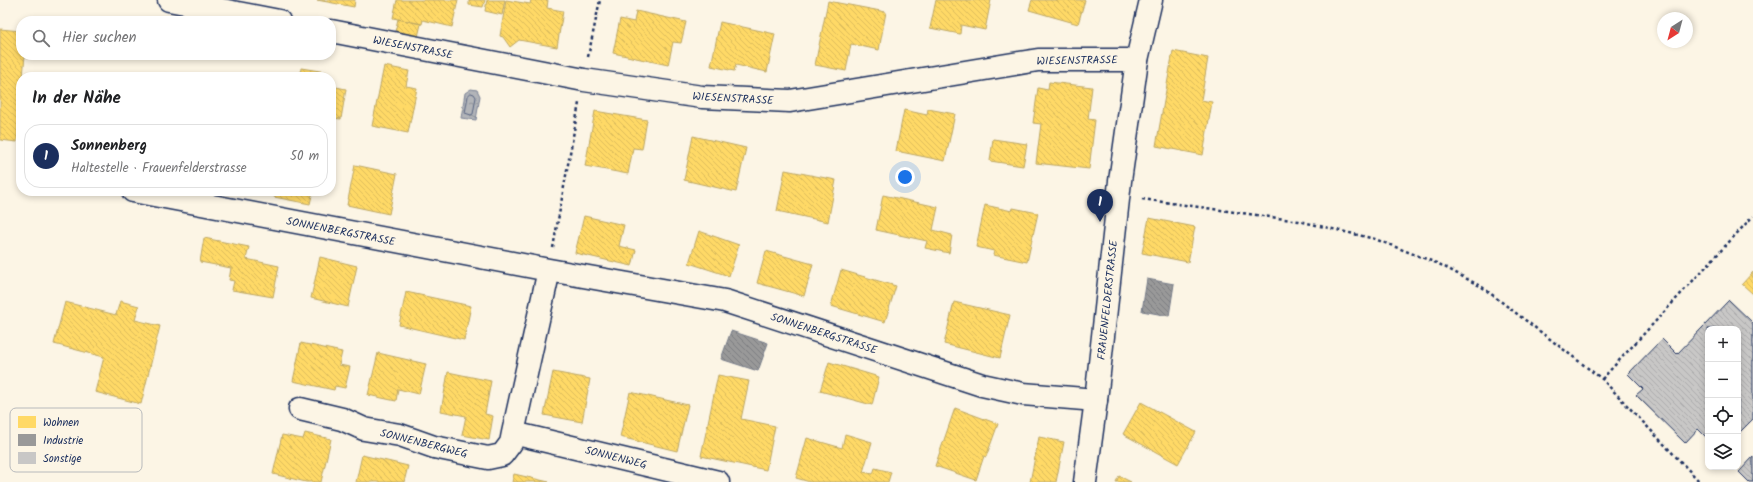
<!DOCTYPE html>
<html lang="de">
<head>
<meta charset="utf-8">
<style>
	:root { --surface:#fff; --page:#f2f2f2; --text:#202124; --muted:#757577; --line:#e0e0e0; --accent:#1b2f5e }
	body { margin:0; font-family:Kalam,sans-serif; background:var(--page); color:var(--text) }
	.controls { position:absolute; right:12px; bottom:12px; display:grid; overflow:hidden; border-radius:8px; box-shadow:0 2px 6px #0003 }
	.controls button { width:36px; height:36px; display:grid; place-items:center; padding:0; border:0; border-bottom:1px solid var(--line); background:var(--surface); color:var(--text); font:20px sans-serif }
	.compass { position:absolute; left:1657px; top:12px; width:36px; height:36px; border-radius:50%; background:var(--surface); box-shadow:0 2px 6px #0003; rotate:216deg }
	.you { position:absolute; left:905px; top:177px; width:14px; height:14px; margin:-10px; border:3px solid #fff; border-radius:50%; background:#1a73e8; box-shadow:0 0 0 6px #1a73e833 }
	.badge { display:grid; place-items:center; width:26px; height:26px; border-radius:50%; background:var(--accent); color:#fff; font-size:13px; font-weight:700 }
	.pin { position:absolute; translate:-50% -33px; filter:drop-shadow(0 1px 2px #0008) }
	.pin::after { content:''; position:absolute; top:21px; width:14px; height:12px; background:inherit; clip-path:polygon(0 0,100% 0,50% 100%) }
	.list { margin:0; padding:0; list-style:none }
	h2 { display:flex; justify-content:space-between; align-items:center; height:52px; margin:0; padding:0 16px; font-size:17px }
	h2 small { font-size:13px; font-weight:400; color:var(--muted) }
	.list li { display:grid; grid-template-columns:26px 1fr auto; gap:12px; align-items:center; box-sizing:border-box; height:64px; margin:0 8px 8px; padding:0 8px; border:1px solid var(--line); border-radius:16px }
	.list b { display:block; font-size:15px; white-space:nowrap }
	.list p { margin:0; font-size:13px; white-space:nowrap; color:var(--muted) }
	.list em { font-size:13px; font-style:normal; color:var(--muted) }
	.icon { flex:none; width:22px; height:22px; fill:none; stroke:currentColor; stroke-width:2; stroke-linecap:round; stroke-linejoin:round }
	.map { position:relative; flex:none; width:1753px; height:482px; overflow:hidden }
	.search { position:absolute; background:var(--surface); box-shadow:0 2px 6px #0003; left:16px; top:16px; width:320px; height:44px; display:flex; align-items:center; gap:10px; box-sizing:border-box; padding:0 14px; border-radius:16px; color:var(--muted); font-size:15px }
	.panel { position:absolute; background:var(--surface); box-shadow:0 2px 6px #0003; left:16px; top:72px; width:320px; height:124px; border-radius:16px }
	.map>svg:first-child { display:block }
</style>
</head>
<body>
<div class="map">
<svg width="1753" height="482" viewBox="0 0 1753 482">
	<defs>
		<pattern id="water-ripples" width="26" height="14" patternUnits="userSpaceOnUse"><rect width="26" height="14" fill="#b2b4b8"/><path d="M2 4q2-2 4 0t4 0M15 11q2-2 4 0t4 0" fill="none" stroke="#909399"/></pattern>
		<pattern id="homes-back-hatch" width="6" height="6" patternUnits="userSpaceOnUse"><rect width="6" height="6" fill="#ffd966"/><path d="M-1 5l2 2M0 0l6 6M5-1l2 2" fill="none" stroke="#dabb5b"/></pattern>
		<pattern id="industry-back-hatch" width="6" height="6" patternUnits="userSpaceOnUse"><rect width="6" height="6" fill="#999"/><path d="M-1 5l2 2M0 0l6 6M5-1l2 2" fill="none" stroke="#7c7d80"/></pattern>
		<pattern id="building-back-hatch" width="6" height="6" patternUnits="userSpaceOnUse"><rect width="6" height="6" fill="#c8c7c6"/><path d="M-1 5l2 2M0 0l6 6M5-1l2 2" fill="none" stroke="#ababac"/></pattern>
	</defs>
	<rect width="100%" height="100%" fill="#fcf5e5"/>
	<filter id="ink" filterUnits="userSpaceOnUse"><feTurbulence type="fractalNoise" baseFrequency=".025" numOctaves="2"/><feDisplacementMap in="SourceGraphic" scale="8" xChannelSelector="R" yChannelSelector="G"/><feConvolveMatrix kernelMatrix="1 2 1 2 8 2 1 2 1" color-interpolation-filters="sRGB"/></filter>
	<g filter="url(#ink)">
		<path fill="url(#water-ripples)" stroke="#767f94" d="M471,89l6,1 3,6 -4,24 -15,-2 4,-25z"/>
		<path fill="url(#homes-back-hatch)" stroke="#bba664" d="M317,0h38l-1,7z
			M397,0h61l-6,27 -29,-7 -1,4 -29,-6z
			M469,0h16l-2,7 -14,-2z
			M487,0h18l-3,15 -17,-4z
			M506,0l24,4 1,-4h17l-1,8 16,3 -6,36 -38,-7 -9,7 -7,-10 -3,-1z
			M936,0h55l-6,30 -24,-5 -1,9 -30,-6z
			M1032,0h53l-7,24 -49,-14z
			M828,1l58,11 -7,38 -28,-6 -5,27 -31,-6z
			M636,11l50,11 -5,21 -8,-1 -5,23 -55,-12 7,-34 14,3z
			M398,19l23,5 -3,13 -23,-5z
			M720,22l55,12 -8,38 -31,-7 -2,6 -23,-5z
			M0,29l21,2v24h4l-2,22h-2l-4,65 -17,-2z
			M1173,51l35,7 -7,42 11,2 -9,53 -47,-9z
			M384,66l25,5 -3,15 11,2 -9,45 -36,-7z
			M301,68l25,4 -1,5h-25z
			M1049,82l43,5 -4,32 7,1 -6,49 -53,-6 5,-39 -8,-1 5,-35 10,2z
			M331,86l15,3 -5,30 -10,-1z
			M928,109l27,5 -10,47 -49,-10 8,-41 23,5z
			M595,111l52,9 -5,29 -9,-1 -5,26 -43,-8z
			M693,136l53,12 -10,44 -52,-12z
			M993,139l34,5 -4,22 -33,-5z
			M355,165l42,9 -8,40 -42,-9z
			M785,170l51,10 -8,42 -51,-11z
			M264,191h49l-3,13 -36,-7v-4z
			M883,195l55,12 -5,23 19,5 -3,18 -24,-5 2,-7 -51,-11z
			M985,205l27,6 1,-3 25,5 -11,49 -34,-7 1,-4 -18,-4z
			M584,216l40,9 -5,21 17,4 -4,16 -57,-13z
			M1149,218l46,9 -7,35 -46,-9z
			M699,231l40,14 -10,31 -40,-13z
			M204,238l45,9 -3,12 33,7 -6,31 -41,-7 2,-9 -5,-1 2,-12 -31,-6z
			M766,251l47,13 -9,32 -47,-13z
			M320,257l37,9 -9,41 -37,-9z
			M841,270l55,16 -11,36 -54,-16z
			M1753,272v22l-11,-10z
			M406,292l65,14 -7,34 -65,-15z
			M120,301l19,5 -4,14 25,6 -19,78 -46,-12 9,-35 -50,-13 11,-42 51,13z
			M954,302l56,13 -10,43 -56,-14z
			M301,343l41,9 -3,13 11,2 -5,21 -10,-2 -1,4 -41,-9z
			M378,353l48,11 -7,30 -21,-5 -2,12 -28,-6z
			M829,362l50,15 -7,28 -52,-14z
			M448,372l43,9 -6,33 8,2 -4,24 -27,-5 4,-19 -25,-5z
			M553,372l37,7 -8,43 -38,-7z
			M718,375l31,6 -8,38 34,7 -9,44 -65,-14z
			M630,392l58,13 -11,46 -57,-14z
			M1141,402l55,30 -18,32 -55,-30z
			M955,408l43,16 -12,33 -2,-1 -8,24 -41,-14z
			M305,433l26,6 -10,43h-15l-33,-8 9,-39 21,4z
			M845,434l27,8 -9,30 10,2 2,-6 16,4 -3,10h-78l-14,-4 11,-40 35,10z
			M1039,437l25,5 -8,40h-26z
			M362,455l46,11 -4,16h-48z
			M514,474l35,8h-37z
			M1119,476l12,6h-15z"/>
		<path fill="url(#industry-back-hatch)" stroke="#737987" d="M1147,279l27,5 -5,32 -27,-5z
			M731,331l37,12 -10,28 -37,-12z"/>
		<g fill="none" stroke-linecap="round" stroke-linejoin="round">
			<path stroke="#576482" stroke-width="1" d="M471,93l3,1 2,3 -3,17 -2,1 -6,-2 3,-17z"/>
		</g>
		<path fill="url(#building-back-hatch)" stroke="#1b2f5e" d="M1729,300l24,23v96l-15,15v-105h-30v110l-10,-10 -13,14 -49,-48 7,-6 -15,-15 34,-35 15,15z
			M1753,457v25h-4l-10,-10z"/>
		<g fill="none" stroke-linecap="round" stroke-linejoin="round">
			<defs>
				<path id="minor" d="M169,0l110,21
					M331,31l253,49 118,17 88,4 248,-41h99
					M133,191l416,79 176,31 257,84 41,9 73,6
					M300,409l42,10 22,10 36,6 34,12 54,11 14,-3 9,-12 2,-10 36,-163
					M513,433l205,49"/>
				<path id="tertiary" d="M1085,482l11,-82 24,-219 17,-121 14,-60"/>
			</defs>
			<use href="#minor" stroke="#1b2f5e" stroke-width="25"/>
			<use href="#tertiary" stroke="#1b2f5e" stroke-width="25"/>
			<path stroke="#1b2f5e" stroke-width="2.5" stroke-dasharray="3 3" stroke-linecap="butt" d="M588,57l12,-57
				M1142,199l157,22 76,18 64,25 43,23 120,92 98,103
				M553,248l26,-145
				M1602,379l151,-163"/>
			<use href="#minor" stroke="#fcf5e5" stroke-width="22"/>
			<use href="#tertiary" stroke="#fcf5e5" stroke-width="22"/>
		</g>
	</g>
	<g text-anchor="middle" stroke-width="4" stroke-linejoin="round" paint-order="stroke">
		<g font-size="11" fill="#1b2f5e" stroke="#fcf5e5">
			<text transform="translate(413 47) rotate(11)" y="4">WIESENSTRASSE</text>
			<text transform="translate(1077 60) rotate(-1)" y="4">WIESENSTRASSE</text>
			<text transform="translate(733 98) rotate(3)" y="4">WIESENSTRASSE</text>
			<text transform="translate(341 231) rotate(11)" y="4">SONNENBERGSTRASSE</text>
			<text transform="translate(1107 300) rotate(-84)" y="4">FRAUENFELDERSTRASSE</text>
			<text transform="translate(824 333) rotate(18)" y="4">SONNENBERGSTRASSE</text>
			<text transform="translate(424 443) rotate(14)" y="4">SONNENBERGWEG</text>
			<text transform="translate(616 457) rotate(14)" y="4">SONNENWEG</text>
		</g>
	</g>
	<rect x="10" y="408" width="132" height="64" rx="6" fill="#fcf5e5" stroke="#b8babc" stroke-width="1"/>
	<rect x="18" y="416" width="18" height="12" fill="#ffd966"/>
	<rect x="18" y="434" width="18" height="12" fill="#999"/>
	<rect x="18" y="452" width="18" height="12" fill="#c8c7c6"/>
	<g font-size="11" fill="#1b2f5e">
		<text x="43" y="426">Wohnen</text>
		<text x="43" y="444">Industrie</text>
		<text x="43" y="462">Sonstige</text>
	</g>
</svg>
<div class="controls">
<button>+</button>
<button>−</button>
<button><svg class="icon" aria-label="locate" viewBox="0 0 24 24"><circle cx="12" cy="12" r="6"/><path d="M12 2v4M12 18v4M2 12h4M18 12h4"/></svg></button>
<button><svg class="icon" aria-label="layers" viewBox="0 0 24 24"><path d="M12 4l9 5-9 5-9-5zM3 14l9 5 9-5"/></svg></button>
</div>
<svg class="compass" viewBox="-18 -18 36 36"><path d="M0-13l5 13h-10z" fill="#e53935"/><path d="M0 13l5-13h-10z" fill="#757577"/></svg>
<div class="you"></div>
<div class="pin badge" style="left:1100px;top:222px">1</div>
<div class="search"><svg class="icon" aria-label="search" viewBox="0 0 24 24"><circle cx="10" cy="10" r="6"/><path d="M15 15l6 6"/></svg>Hier suchen</div>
<section class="panel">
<h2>In der Nähe<small></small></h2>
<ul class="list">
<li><span class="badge">1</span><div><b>Sonnenberg</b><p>Haltestelle · Frauenfelderstrasse</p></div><em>50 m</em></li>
</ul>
</section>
</div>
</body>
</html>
